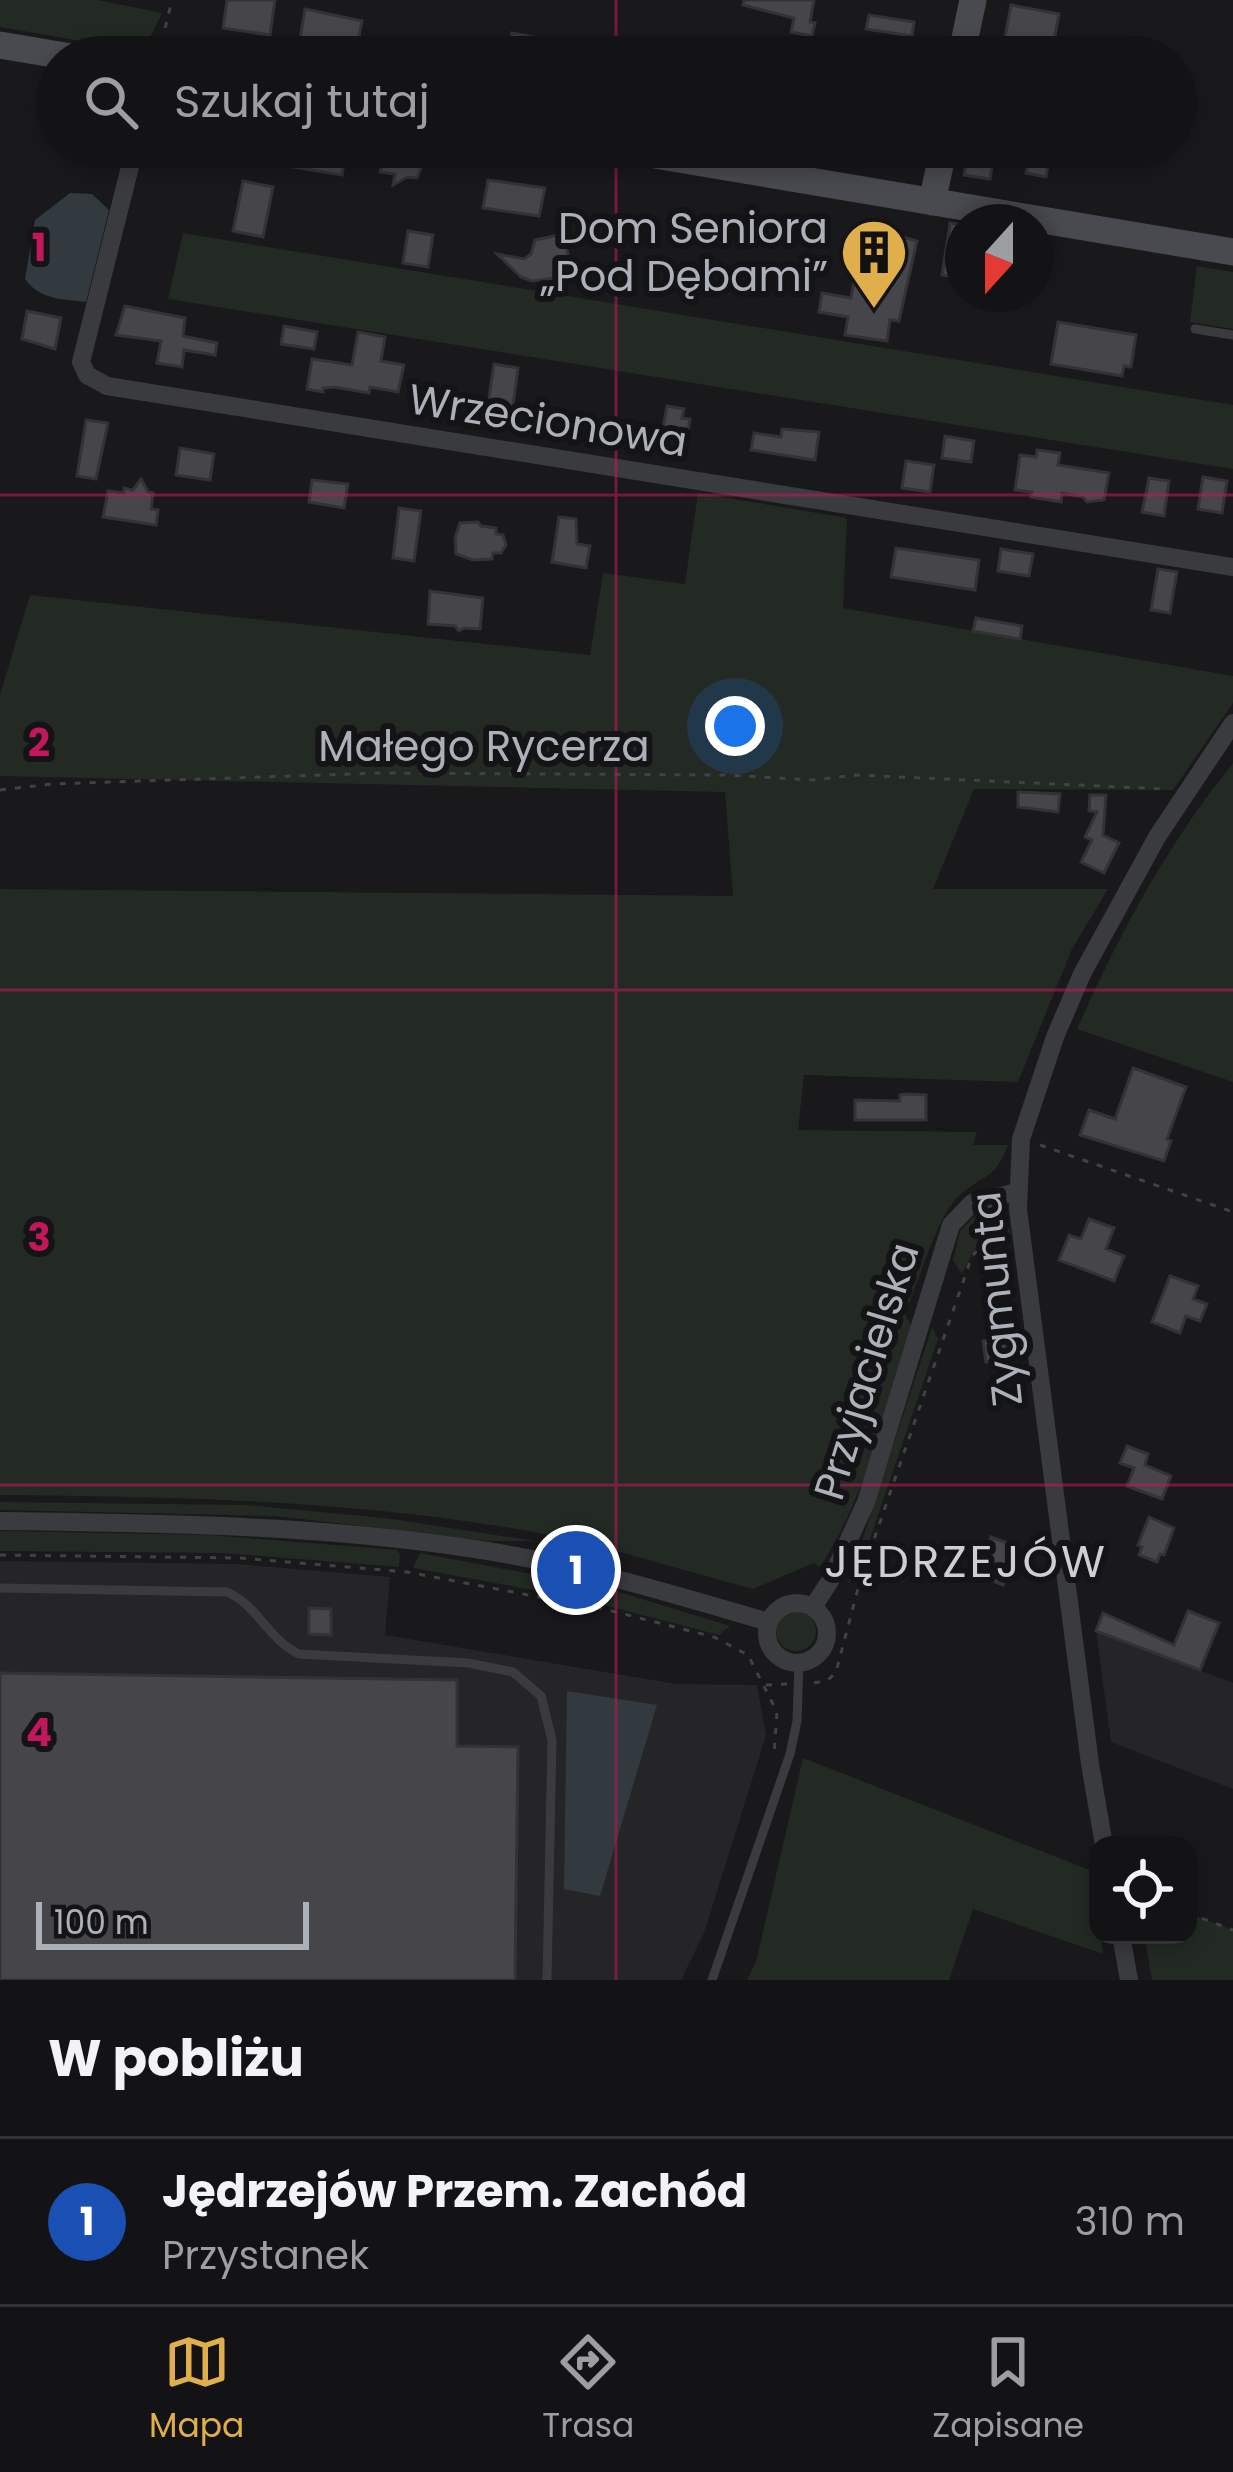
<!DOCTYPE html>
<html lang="pl">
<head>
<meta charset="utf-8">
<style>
	:root { --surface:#131214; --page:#1c1b1d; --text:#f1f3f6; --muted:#9d9ea0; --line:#323234; --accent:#e0af4b }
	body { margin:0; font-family:Poppins,sans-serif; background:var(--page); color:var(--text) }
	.controls { position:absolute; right:36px; bottom:36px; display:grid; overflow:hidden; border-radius:24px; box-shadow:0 6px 18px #0003 }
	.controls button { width:108px; height:108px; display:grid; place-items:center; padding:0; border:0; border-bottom:3px solid var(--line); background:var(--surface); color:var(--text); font:60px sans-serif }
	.compass { position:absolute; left:945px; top:204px; width:108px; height:108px; border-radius:50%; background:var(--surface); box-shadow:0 6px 18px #0003; rotate:201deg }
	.scale { position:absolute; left:36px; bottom:30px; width:273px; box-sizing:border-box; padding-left:12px; border:6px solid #acb0b9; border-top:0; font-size:33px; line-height:42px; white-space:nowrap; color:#acb0b9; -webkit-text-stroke:9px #141315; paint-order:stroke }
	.you { position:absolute; left:735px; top:726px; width:42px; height:42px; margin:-30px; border:9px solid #fff; border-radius:50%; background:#1a73e8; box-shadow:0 0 0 18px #1a73e833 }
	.badge { display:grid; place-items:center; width:78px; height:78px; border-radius:50%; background:var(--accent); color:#fff; font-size:39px; font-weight:700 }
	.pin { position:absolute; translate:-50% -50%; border:6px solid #fff; box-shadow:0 3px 12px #0006 }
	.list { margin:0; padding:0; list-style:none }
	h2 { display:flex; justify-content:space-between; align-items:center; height:156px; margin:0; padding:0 48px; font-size:51px }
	h2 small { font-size:39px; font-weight:400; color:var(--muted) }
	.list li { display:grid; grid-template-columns:78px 1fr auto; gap:36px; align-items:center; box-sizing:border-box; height:168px; padding:0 48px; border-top:3px solid var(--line) }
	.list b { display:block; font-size:45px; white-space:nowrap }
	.list p { margin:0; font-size:39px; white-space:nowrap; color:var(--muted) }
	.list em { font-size:39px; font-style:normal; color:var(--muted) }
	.icon { flex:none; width:66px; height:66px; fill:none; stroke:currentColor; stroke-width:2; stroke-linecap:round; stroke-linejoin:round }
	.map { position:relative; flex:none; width:1233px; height:1980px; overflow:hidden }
	.search { position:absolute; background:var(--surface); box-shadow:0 6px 18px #0003; left:36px; right:36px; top:36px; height:132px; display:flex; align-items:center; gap:30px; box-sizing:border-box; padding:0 42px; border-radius:66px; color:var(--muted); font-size:45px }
	.sheet { height:324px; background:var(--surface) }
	nav { display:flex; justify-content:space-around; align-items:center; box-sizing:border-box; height:168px; border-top:3px solid var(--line); background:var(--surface); font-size:33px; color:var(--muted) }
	nav a { display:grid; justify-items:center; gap:6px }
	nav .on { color:var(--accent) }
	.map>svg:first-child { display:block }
</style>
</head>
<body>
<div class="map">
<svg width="1233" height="1980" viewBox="0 0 1233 1980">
	<rect width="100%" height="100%" fill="#19181a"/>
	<path fill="#252527" d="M0,1561l237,3 153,13 -5,58 291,49 81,1 9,50 -62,198 -23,47h-681z
		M1096,1631l137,52v106l-122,-47z"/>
	<path fill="#232a24" d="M0,0h98l64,13 -16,32 -20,4 -126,-22z
		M183,233l1050,172v64l-1065,-170z
		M1197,266l36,6v57l-43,-7z
		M698,493l149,25 -4,90 390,68v27l-60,87 -199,-1 -41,100h175l-36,60 -54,133 -214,-7 -6,55 179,2 -4,13h35c-12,36 -29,30 -52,54 -19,19 -39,87 -51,115l7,13c-26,81 -45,168 -92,240l-6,-4 -61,26c-72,-19 -136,-40 -209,-55 -180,-34 -361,-37 -544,-39v-606l733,7 -8,-104 -725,-16v-81l30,-100 560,60 13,-82 82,11z
		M1233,763v319l-156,-53c41,-93 91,-186 156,-266z
		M993,1214l15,9 3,11 -9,7 -24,3 -16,30 -9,-14 7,-29 16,-16z
		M932,1327l6,12 -82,241 -8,3z
		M0,1502l246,3 139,13 150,23h-47l-212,-25 -276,-6z
		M0,1531l211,4 186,15 3,5 -1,12 -178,-14 -221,-2z
		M420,1553l186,35 124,38 -11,9 -142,-37 -164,-30z
		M776 1631a20 20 0 1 1 40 0a20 20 0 1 1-40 0Z
		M803,1758l292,114 3,63h3l2,19 -130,-45 -24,71h-202l9,-18z
		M1188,1913l45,17v50h-81l-8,-45h44z"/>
	<path fill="#32393f" d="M70,193l22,1 17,16 -23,92c-24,-3 -46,-2 -61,-23l10,-59z
		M567,1691l90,14 -57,191 -36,-7z"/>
	<path fill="#46464a" stroke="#333336" stroke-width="3" d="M227,0h48l-5,35 -47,-7z
		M744,0h70l-4,22 5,1 -3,13 -21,-4 3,-14 -51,-13z
		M1011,5l48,9 -6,32 -48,-9z
		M305,9l57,12 -6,29 -56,-11z
		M869,15l45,7 -2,14 -46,-7z
		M512,33l42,8 -3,16h-43z
		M272,147l74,4 -4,24 -73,-12z
		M389,147l32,5 4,6 -8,20 -10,-1 -14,8 2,-11 -15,-2z
		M969,147l26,1 -5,31 -26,-4z
		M1031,147h20l-5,30 -20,-4z
		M488,180l57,8 -6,28 -56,-8z
		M243,181l30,6 -10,50 -30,-6z
		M950,223l13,2v53l-21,-3z
		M878,230l39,11 -18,80 -9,-1 -3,21 -42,-6 3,-18 -29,-5 3,-19 29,5 4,-21 15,3z
		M408,231l25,4 -5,32 -25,-4z
		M563,234l5,20 -13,24 -23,3 -11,-4 -24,-23 27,5 7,-5 4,-14z
		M125,306l60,12 -2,18 34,7 -2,12 -31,-5 -2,17 -25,-4 4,-22 -45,-6z
		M27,311l34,7 -6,31 -33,-10z
		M1058,322l78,13 -5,32 -7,-1 -2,10 -71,-12z
		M284,326l33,6 -3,17 -33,-5z
		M358,332l27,5 -4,24 23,4 -6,27 -28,-5 -1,6 -35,-6 -11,1v4l-16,-3 5,-30 40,6z
		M494,364l24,4 -7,53 -25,-4z
		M667,406l17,3 -2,9 8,1 -4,21 -25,-1z
		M86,420l22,3 -12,56 -19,-3z
		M782,429l37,3 -4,28 -64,-10 3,-17 27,4z
		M945,436l29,5 -3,21 -29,-4z
		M180,448l34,6 -4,26 -34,-5z
		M1037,450l23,3 -2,12 51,8 -5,27 -17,2 -4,-5 -21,-4 -1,9 -30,-5 1,-5 -17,-2 5,-35 16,2z
		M906,461l28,4 -4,27 -28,-4z
		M1203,477l24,4 -5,32 -24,-4z
		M1149,478l20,3 -5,35 -22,-4z
		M141,479l7,13 5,1 -2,16 7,1 -2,15 -53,-8 5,-26 16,2v-5l9,2z
		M312,480l36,4 -4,24 -35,-6z
		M399,508l22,3 -7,50 -21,-3z
		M559,517l17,2 1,25 13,2 -4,22 -34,-6z
		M478,522l3,4 15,2v6l7,1 3,10 -5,8h-8l-1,6 -19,1 -17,-6 -1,-16 5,-15z
		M896,548l83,12 -4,30 -84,-13z
		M1001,549l32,5 -4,22 -31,-5z
		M1158,569l19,3 -7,41 -19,-3z
		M430,591l53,7 -3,31 -16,-1 -5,3 -4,-5 -27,-2z
		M976,618l46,8 -2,13 -47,-8z
		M1018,792l42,2 -2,18 -40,-5z
		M1090,795h16l-3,40 16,8 -15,30 -23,-11 11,-22 -7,-3 12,-25 -8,-1z
		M1133,1068l53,19 -19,52 4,2 -7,20 -84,-26 9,-25 26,9z
		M905,1094l21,1v25h-71v-20l45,1v-6z
		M1089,1219l25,9 -8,21 18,7 -10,25 -55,-21 10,-25 12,4z
		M1170,1276l28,10 -5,13 14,5 -7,17 -14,-5 -6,17 -28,-11z
		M1004,1337l3,22 -21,3 -3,-21z
		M1127,1446l21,8 -3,11 26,11 -9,23 -35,-13 7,-18 -14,-5z
		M1149,1517l25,11 -10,27 -4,-1 -3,8 -18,-7 3,-8 -4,-2z
		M991,1537l27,10 -15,38 -26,-10z
		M309,1608l22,1v26l-22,-1z
		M1188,1611l31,12 -19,47 -104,-39 7,-18 71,32z
		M0,1673l457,7v66l61,1 -3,233h-515z"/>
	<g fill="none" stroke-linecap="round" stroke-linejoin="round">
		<path stroke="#404246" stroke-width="3" stroke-dasharray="6 9" stroke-linecap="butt" d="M158,57l14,-57
			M0,790l52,-6 331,-11 342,2 89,5 42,-5 309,14
			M1040,1145l193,67
			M0,1555l240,3 167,14 201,38 106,27 34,18 29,57 -3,43
			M814,1683l14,-3 8,-8 25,-95 111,-321 9,-9 23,-4
			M766,1685l21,-1
			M1188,1913l45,17"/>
		<path stroke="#3a3b3f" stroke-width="9" d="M1195,329l38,6
			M0,1588l227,4c32,14 41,48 72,62l169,9 45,9 28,24 11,44 -5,240
			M712,1980l78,-226 7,-33 2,-58"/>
		<path stroke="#3a3b3f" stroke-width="18" d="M135,147l-54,215 6,13 20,11 1126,181
			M0,1521c160,2 317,4 475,28 100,15 197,45 294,73
			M767 1633a30 30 0 1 1 60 0a30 30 0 1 1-60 0Z
			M813,1607l17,-26 36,-79 85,-277 21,-22 45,-11
			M1104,1845l-14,-81 -72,-555 3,-70 34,-102 27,-63 75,-137 76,-114
			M1121,1935l8,45"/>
		<path stroke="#484a4f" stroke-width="27" d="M0,45l71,12
			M961,57l12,-57
			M607,147l626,105
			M932,202l12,-55"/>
	</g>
	<path fill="none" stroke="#c2185b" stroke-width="3" stroke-opacity="0.55" d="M616,0v57M616,147v1833M0,495h1233M0,990h1233M0,1485h1233"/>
	<defs>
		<symbol id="building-pin" viewBox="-11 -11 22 30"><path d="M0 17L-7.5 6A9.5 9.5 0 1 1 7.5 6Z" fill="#e0af4b" stroke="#141315"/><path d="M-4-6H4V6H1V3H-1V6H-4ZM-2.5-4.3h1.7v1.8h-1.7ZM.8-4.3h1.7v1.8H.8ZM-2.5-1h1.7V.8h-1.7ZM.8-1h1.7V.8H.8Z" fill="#111"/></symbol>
	</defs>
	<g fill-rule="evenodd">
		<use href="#building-pin" x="836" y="214" width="76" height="104"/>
	</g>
	<g text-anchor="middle" stroke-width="12" stroke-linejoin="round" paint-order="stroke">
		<g font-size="42" fill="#acb0b9" stroke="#141315" text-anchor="end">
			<text x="828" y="243">Dom Seniora<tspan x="828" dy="48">„Pod Dębami”</tspan></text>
		</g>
		<g font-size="42" fill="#acb0b9" stroke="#141315">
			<text transform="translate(548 420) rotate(9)" y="15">Wrzecionowa</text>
			<text x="484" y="761">Małego Rycerza</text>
			<text transform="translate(996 1299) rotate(-96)" y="15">Zygmunta</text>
			<text transform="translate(866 1371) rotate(-73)" y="15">Przyjacielska</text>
		</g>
		<g font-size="45" letter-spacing="3" fill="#cdcfd5" stroke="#141315">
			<text x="966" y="1577">JĘDRZEJÓW</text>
		</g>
	</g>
	<g font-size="39" text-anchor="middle" font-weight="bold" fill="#c2185b" stroke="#141315" stroke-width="12" stroke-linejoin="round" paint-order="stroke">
		<text x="39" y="261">1</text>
		<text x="39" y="756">2</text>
		<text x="39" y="1251">3</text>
		<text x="39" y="1746">4</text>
	</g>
</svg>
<div class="controls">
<button><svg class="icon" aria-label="locate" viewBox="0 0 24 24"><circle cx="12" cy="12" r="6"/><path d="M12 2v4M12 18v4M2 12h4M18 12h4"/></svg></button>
</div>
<svg class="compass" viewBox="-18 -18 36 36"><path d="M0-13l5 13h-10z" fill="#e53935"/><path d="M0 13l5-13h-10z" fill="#9d9ea0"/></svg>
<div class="scale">100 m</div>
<div class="you"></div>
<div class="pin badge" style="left:576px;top:1570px;background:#1a4fb4">1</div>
<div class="search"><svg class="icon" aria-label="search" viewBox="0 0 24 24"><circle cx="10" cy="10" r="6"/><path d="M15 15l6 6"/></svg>Szukaj tutaj</div>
</div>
<section class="sheet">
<h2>W pobliżu<small></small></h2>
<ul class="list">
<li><span class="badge" style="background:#1a4fb4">1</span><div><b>Jędrzejów Przem. Zachód</b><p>Przystanek</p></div><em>310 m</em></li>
</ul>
</section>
<nav>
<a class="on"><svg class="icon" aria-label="map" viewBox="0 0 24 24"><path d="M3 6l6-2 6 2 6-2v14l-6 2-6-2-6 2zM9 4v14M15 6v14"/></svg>Mapa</a>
<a><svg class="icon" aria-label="directions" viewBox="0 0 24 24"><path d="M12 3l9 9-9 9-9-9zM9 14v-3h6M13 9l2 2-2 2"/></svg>Trasa</a>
<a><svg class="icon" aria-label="saved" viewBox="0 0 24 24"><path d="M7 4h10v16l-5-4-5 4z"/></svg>Zapisane</a>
</nav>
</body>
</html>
